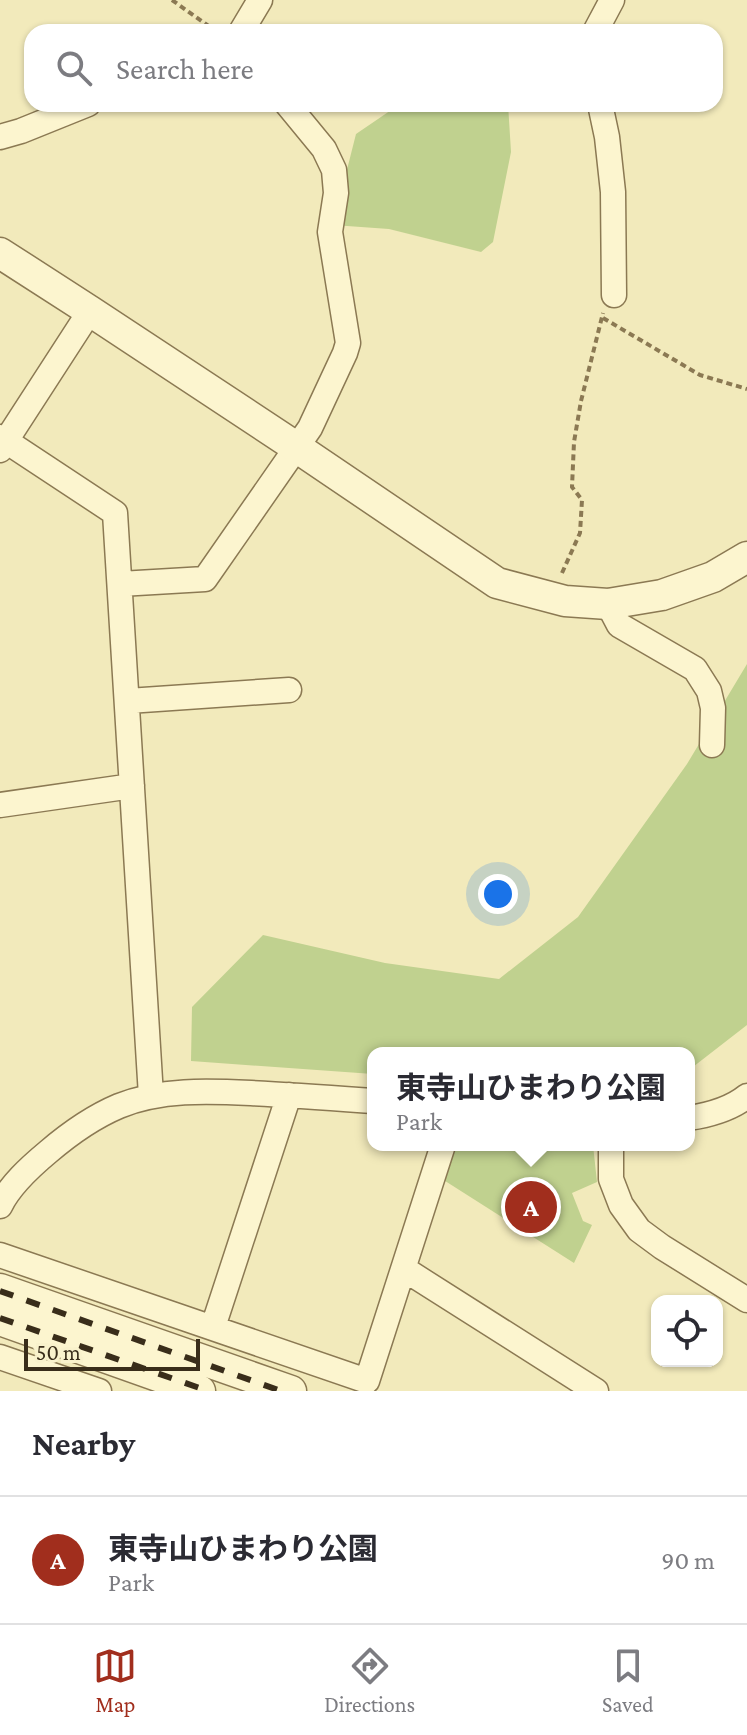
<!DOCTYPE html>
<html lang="en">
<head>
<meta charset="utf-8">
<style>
	:root { --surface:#fff; --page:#f7f7f7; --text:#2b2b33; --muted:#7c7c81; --line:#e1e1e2; --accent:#a12e1d }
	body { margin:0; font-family:"Crimson Pro","Noto Sans JP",serif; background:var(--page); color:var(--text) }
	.controls { position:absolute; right:24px; bottom:24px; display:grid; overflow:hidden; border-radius:16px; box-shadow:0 2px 6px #0004 }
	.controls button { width:72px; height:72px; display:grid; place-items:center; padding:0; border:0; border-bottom:2px solid var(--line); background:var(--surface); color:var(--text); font:40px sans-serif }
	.scale { position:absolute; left:24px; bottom:20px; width:176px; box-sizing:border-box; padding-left:8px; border:4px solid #392d1a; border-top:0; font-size:22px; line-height:28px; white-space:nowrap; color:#392d1a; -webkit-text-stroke:6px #f9f2cc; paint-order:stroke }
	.you { position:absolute; left:498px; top:894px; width:28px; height:28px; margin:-20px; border:6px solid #fff; border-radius:50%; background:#1a73e8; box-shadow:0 0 0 12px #1a73e833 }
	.badge { display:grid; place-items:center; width:52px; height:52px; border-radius:50%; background:var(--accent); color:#fff; font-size:26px; font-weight:700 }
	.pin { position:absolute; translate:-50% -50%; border:4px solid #fff; box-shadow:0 2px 8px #0006 }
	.popup { position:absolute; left:367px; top:1047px; width:328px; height:104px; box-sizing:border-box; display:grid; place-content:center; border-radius:16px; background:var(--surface); filter:drop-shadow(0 2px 6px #0005); font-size:26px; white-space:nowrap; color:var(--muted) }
	.popup b { font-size:30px; color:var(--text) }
	.popup::after { content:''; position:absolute; left:50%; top:100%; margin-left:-16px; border:16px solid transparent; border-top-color:var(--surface) }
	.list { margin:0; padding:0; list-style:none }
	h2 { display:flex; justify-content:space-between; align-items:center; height:104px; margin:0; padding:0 32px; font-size:34px }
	h2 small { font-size:26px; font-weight:400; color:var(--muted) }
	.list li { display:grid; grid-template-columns:52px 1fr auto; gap:24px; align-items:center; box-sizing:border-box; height:128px; padding:0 32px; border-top:2px solid var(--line) }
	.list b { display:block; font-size:30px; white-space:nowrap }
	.list p { margin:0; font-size:26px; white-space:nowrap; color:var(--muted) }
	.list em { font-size:26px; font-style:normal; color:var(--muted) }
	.icon { flex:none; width:44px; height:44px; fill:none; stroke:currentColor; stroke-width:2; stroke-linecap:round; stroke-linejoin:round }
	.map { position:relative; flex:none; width:747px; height:1391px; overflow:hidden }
	.search { position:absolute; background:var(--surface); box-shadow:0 2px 6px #0004; left:24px; right:24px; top:24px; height:88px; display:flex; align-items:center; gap:20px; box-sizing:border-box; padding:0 28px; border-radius:24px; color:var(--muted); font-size:30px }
	.sheet { height:232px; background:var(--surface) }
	nav { display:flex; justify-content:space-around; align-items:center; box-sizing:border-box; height:112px; border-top:2px solid var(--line); background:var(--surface); font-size:22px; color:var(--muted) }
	nav a { display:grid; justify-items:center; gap:4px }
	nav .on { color:var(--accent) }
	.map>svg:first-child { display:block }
</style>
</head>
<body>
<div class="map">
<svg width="747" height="1391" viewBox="0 0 747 1391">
	<rect width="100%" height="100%" fill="#f2eabb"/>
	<path fill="#c0d18f" d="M400,104h108l3,48 -18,90 -12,10 -92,-23 -56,-4 23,-91z
		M747,664v361l-58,45v-17h-316v21l-182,-13 1,-54 71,-72 122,28 114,16 79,-62 109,-153z
		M454,1145h139l4,37 -25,11 11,28 9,4 -18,38 -132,-84z"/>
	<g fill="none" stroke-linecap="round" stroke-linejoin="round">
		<defs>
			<path id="minor" d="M241,32l19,-32
				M595,32l17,-32
				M600,104l7,33 6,55 1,103
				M0,137l21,-6 67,-27
				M0,437l115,76 36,583
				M0,450l90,-139
				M120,584l85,-5 105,-151 35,-75 3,-10 -18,-111 6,-39 -2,-23 -10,-21 -37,-45
				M608,604l11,21 76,44 14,22 4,17 -1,37
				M128,701l161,-11
				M0,805l132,-19
				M689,1118c20,-3 42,-9 58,-22
				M611,1145v34l10,26 18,25 23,17 85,53
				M0,1206c10,-21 30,-39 48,-54 21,-18 45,-35 71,-46 42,-17 88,-15 132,-13 41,2 81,5 122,8
				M0,1255l367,126 76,-236
				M404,1269l192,122
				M213,1327l76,-232
				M0,1357l99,34"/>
			<path id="tertiary" d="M0,253l90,58 206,136 201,136 68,18 43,3 54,-9 51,-18 34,-20
				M0,1289l291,102
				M0,1320l200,71"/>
		</defs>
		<use href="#minor" stroke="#8b7953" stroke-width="27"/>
		<use href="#tertiary" stroke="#8b7953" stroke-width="33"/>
		<path stroke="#8b7953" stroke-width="4" stroke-dasharray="6 4" stroke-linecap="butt" d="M172,0l45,32
			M603,318l97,57 47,14
			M562,573l18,-40 2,-33 -10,-13 2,-45 7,-41 22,-88"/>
		<use href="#minor" stroke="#fcf5cf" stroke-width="24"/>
		<use href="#tertiary" stroke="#fcf5cf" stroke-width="30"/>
		<path stroke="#392d1a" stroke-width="6" stroke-dasharray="14 14" stroke-linecap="butt" d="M0,1291l281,100
			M0,1318l208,73"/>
	</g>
</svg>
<div class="controls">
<button><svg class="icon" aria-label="locate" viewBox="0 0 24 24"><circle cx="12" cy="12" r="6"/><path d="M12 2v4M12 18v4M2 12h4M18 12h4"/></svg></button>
</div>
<div class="scale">50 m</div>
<div class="you"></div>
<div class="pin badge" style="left:531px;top:1207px">A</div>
<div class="popup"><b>東寺山ひまわり公園</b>Park</div>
<div class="search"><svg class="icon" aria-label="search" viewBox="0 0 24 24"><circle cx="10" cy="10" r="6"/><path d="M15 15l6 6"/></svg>Search here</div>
</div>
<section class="sheet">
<h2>Nearby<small></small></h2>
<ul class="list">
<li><span class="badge">A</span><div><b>東寺山ひまわり公園</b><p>Park</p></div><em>90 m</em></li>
</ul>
</section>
<nav>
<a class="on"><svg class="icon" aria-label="map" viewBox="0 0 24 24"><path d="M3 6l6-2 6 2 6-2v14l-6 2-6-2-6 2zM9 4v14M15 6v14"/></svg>Map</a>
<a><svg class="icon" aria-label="directions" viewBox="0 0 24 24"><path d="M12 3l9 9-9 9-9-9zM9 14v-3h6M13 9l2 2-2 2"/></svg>Directions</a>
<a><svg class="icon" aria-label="saved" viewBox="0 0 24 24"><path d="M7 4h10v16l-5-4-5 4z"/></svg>Saved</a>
</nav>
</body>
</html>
